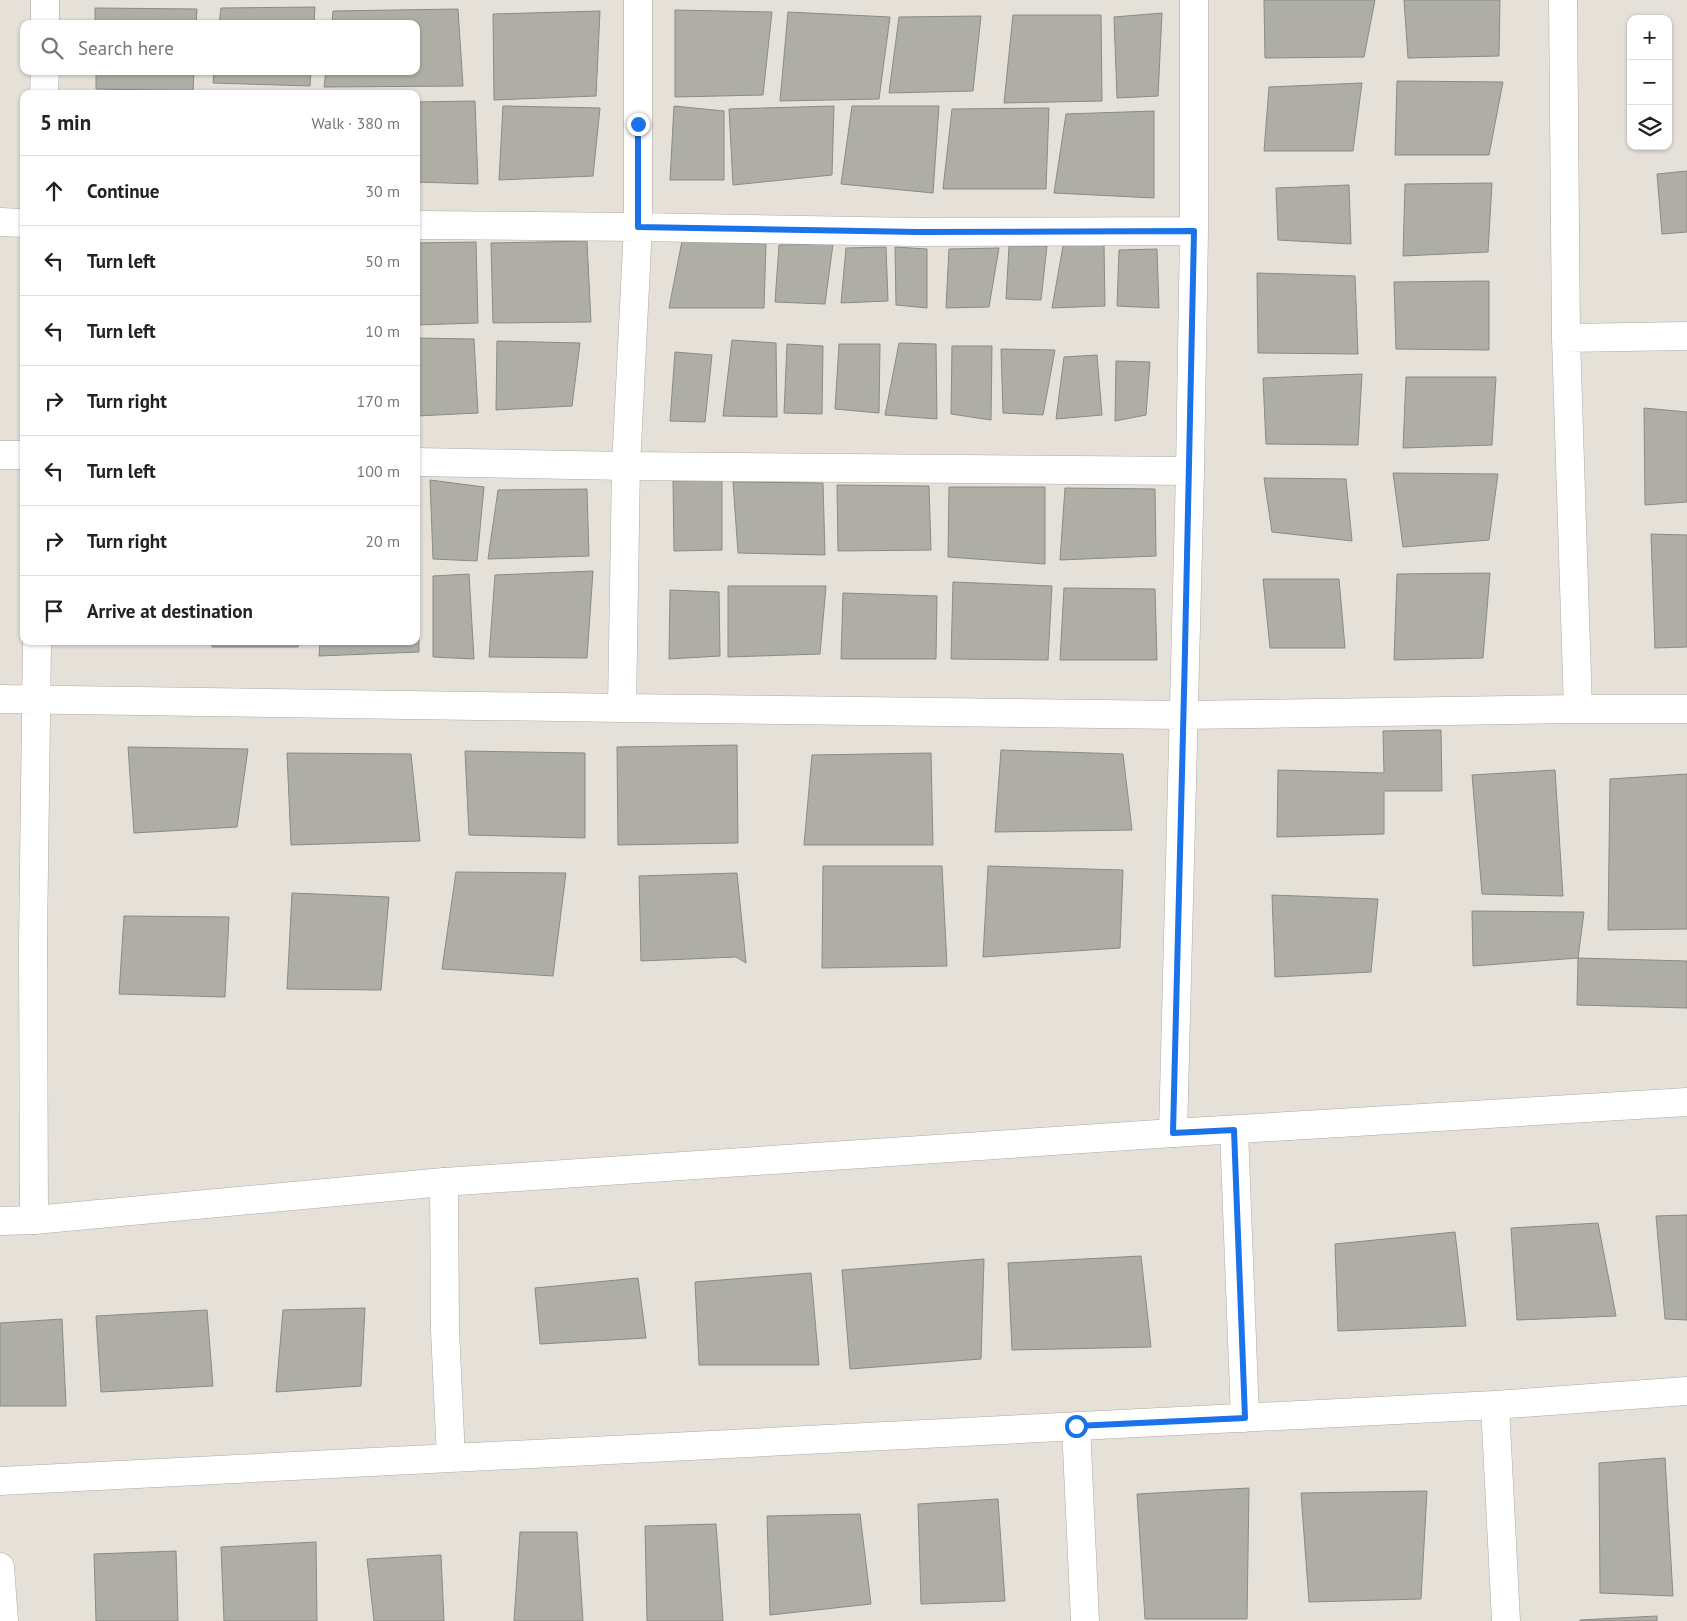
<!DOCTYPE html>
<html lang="en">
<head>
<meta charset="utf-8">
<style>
	:root { --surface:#fff; --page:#f6f6f6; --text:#222; --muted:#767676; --line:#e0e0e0 }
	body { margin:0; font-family:"PT Sans",sans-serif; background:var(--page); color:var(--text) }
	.controls { position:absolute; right:15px; top:15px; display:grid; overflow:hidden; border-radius:10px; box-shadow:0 1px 4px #0004 }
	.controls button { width:45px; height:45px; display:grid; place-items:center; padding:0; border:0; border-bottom:1px solid var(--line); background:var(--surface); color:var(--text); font:25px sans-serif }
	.stop { position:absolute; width:15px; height:15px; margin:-11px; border:4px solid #1a73e8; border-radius:50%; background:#fff }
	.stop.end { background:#1a73e8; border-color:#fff; box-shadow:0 1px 5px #0008 }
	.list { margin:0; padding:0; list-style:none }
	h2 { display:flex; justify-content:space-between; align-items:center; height:65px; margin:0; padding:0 20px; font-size:21px }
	h2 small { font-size:16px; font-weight:400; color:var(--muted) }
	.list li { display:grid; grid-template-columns:32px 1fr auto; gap:15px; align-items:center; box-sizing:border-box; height:70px; padding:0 20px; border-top:1px solid var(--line) }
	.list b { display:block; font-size:19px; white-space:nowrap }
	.list em { font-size:16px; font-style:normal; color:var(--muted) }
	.icon { flex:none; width:28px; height:28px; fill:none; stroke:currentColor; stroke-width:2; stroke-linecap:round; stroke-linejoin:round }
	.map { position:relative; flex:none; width:1687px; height:1621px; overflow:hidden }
	.search { position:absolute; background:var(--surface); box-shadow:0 1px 4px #0004; left:20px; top:20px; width:400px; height:55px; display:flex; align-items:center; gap:12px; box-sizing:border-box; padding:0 18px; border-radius:10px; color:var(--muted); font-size:19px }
	.panel { position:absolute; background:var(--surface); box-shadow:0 1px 4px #0004; left:20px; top:90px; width:400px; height:555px; border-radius:10px }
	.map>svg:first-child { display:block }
</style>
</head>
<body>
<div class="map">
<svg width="1687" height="1621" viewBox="0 0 1687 1621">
	<rect width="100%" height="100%" fill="#e5e1d9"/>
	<path fill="#aeaea6" stroke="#8a8b83" d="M1264,0h111l-11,57 -99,1z
		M1404,0h96l-1,56 -91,2z
		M315,7l-1,17h-95l2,-16z
		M95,8l102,1 -1,15h-101z
		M458,9l5,77 -139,1 2,-16h90v-47h-84l1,-13z
		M675,10l97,2 -9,83 -88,2z
		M600,11l-4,85 -102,4 -1,-86z
		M788,12l102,5 -11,82 -99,2z
		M1162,13l-4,83 -41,2 -3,-81z
		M1013,15h88l1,86 -98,2z
		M981,16l-8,75 -84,2 10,-76z
		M96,71h98l-1,20 -97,-2z
		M214,71h97l-1,15 -97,-3z
		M1397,81l106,1 -14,73h-94z
		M1362,83l-9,68h-89l5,-64z
		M475,101l3,83 -62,-2v-80z
		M503,106l97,2 -7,68 -94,4z
		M674,106l50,5v69h-54z
		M834,106l-2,69 -99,10 -4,-76z
		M852,106h87l-6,87 -92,-9z
		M1049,108l-3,81h-103l9,-80z
		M1154,111v87l-100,-5 12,-79z
		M1687,171v61l-25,2 -5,-60z
		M1492,183l-4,69 -85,4 2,-72z
		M1349,185l2,59 -73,-4 -2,-52z
		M587,241l4,81 -98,1 -2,-80z
		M682,241l84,3 -2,64h-95z
		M476,242l2,81 -62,2v-82z
		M833,244l-8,60 -50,-2 4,-57z
		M1104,244l1,62 -53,2 11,-62z
		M1009,246h38l-6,54 -35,-1z
		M886,247l2,54 -47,2 5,-55z
		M895,247l32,2v59l-31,-3z
		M999,248l-10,59 -43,1 3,-59z
		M1157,249l2,59 -42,-2 2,-56z
		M1257,273l98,3 3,78 -100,-1z
		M1489,281v69l-93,-1 -2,-67z
		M416,338l58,1 4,74 -62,3z
		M732,340l44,3 1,74 -54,-1z
		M497,341l83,2 -8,63 -76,4z
		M899,343l37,1 1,75 -52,-4z
		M787,344l36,2 -1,68 -38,-1z
		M839,344h41l-1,69 -44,-4z
		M952,346h40l-1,74 -40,-6z
		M1001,349l54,1 -12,65 -40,-2z
		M675,352l37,3 -7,67 -35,-1z
		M1097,355l5,60 -46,4 8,-62z
		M1116,361l34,1 -4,53 -31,6z
		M1362,374l-4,71 -92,-1 -3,-66z
		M1406,377h90l-4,68 -89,3z
		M1644,408l43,4v90l-42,3z
		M1393,473l105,1 -9,66 -86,7z
		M1264,478l82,1 6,62 -80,-9z
		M430,480l54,7 -7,74 -44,-2z
		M722,480v70l-48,1 -1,-70z
		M733,482l90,1 2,72 -87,-2z
		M837,485l92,1 2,64 -93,1z
		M949,487h96v77l-97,-7z
		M1065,488l90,1 1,67 -96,4z
		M587,489l2,67 -101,3 10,-69z
		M1651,534l36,1v112l-32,1z
		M593,571l-6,87 -98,-1 6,-82z
		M1490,573l-7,85 -89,2 3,-86z
		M416,574h2l1,78 -100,4 1,-15h96z
		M469,574l5,85 -41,-2v-81z
		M1263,579h76l6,69h-75z
		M953,582l99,4 -4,74 -97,-1z
		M728,586h98l-6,68 -92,3z
		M1064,588l91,1 2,71h-97z
		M670,590l49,2 1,64 -51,3z
		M843,593l94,3 -1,63h-95z
		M212,641h87l-1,6h-86z
		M1441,730l1,61h-58v43l-107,3 1,-67 106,3 -1,-42z
		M737,745l1,98 -120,2 -1,-98z
		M128,747l120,2 -11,78 -103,6z
		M1001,750l122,4 9,76 -137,2z
		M465,751l120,2v85l-116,-3z
		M287,753l124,1 9,87 -129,4z
		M931,753l2,92h-129l8,-90z
		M1555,770l8,126 -81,-2 -10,-119z
		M1687,774v155l-79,1 2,-151z
		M823,866h119l5,100 -125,2z
		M988,866l135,4 -3,78 -137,9z
		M456,872l110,1 -13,103 -111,-7z
		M737,873l9,90 -10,-6 -95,4 -2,-85z
		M292,893l97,4 -8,93 -94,-1z
		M1272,895l106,4 -7,73 -96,5z
		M1472,911l112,1 -6,46 -105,8z
		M124,916l105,1 -4,80 -106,-3z
		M1578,958l109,3v47l-110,-3z
		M1687,1215v105l-22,-1 -9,-103z
		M1598,1223l18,93 -99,4 -6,-92z
		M1455,1232l11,94 -128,5 -3,-87z
		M1141,1256l10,91 -139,3 -4,-87z
		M984,1259l-3,100 -131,10 -8,-99z
		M811,1273l8,92h-120l-4,-83z
		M638,1278l8,60 -106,6 -5,-56z
		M365,1308l-4,78 -85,6 7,-82z
		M207,1310l6,76 -112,6 -5,-76z
		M62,1319l4,87h-66v-83z
		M1665,1458l8,138 -73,-3 -1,-130z
		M1249,1488l-2,131h-102l-8,-125z
		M1427,1491l-6,108 -112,3 -8,-109z
		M998,1499l7,102 -84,3 -3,-100z
		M860,1514l11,90 -101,11 -3,-99z
		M716,1524l7,97h-76l-2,-95z
		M520,1532h57l6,89h-69z
		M316,1542l1,79h-93l-3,-74z
		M176,1551l2,70h-82l-2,-67z
		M441,1555l3,66h-70l-7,-62z
		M1657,1616v5h-77v-1z"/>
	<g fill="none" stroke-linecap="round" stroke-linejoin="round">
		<defs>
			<path id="street" d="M1563,0l3,338 12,371
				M45,24v-24
				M44,94l1,-23
				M0,222l24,1
				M416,225l222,2 280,5 276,-1
				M1566,338l121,-2
				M0,455h24
				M416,462l210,4 564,5
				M0,699l622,9 561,7 395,-6h109
				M622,708l4,-242 12,-239v-227
				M1234,1130l11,288
				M1173,1133l17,-662 4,-240v-231
				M444,1182l1,148 6,128
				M34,1220l-1,-277 4,-302
				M1495,1405l11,216
				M1076,1426l9,195
				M0,1481l1495,-76 192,-14
				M0,1567l4,54"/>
			<path id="secondary" d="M0,1221l34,-1 410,-38 729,-49 514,-31"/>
		</defs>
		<use href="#street" stroke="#aeaaa3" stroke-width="29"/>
		<use href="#secondary" stroke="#aeaaa3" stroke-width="29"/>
		<use href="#street" stroke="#fff" stroke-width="28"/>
		<use href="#secondary" stroke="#fff" stroke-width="28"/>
	</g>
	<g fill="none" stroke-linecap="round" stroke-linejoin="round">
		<path stroke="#1a73e8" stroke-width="6" d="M638,124v103l280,5 276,-1c-5,301 -14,601 -21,902l61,-3 11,288 -169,8"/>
	</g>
</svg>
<div class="controls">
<button>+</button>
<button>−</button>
<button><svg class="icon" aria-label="layers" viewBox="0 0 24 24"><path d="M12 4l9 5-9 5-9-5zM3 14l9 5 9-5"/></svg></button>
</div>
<div class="stop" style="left:1076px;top:1426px"></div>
<div class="stop end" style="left:638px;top:124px"></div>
<div class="search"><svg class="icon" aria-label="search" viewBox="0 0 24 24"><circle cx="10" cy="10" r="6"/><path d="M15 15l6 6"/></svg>Search here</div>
<section class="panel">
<h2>5 min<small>Walk · 380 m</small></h2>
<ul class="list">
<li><svg class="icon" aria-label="ahead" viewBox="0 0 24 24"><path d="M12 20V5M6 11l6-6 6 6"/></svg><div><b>Continue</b></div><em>30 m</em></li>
<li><svg class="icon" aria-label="left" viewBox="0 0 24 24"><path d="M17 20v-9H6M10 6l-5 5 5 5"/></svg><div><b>Turn left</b></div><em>50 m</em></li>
<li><svg class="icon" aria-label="left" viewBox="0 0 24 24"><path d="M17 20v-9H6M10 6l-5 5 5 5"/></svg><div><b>Turn left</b></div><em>10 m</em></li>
<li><svg class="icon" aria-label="right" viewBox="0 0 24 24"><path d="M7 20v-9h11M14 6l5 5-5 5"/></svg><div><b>Turn right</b></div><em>170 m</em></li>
<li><svg class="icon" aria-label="left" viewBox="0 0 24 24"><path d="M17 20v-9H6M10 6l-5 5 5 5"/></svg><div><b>Turn left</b></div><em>100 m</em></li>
<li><svg class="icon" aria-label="right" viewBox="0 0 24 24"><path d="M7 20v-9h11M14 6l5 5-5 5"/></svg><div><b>Turn right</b></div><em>20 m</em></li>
<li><svg class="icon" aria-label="arrive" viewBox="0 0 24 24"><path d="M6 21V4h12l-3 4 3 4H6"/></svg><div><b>Arrive at destination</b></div></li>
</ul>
</section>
</div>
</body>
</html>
